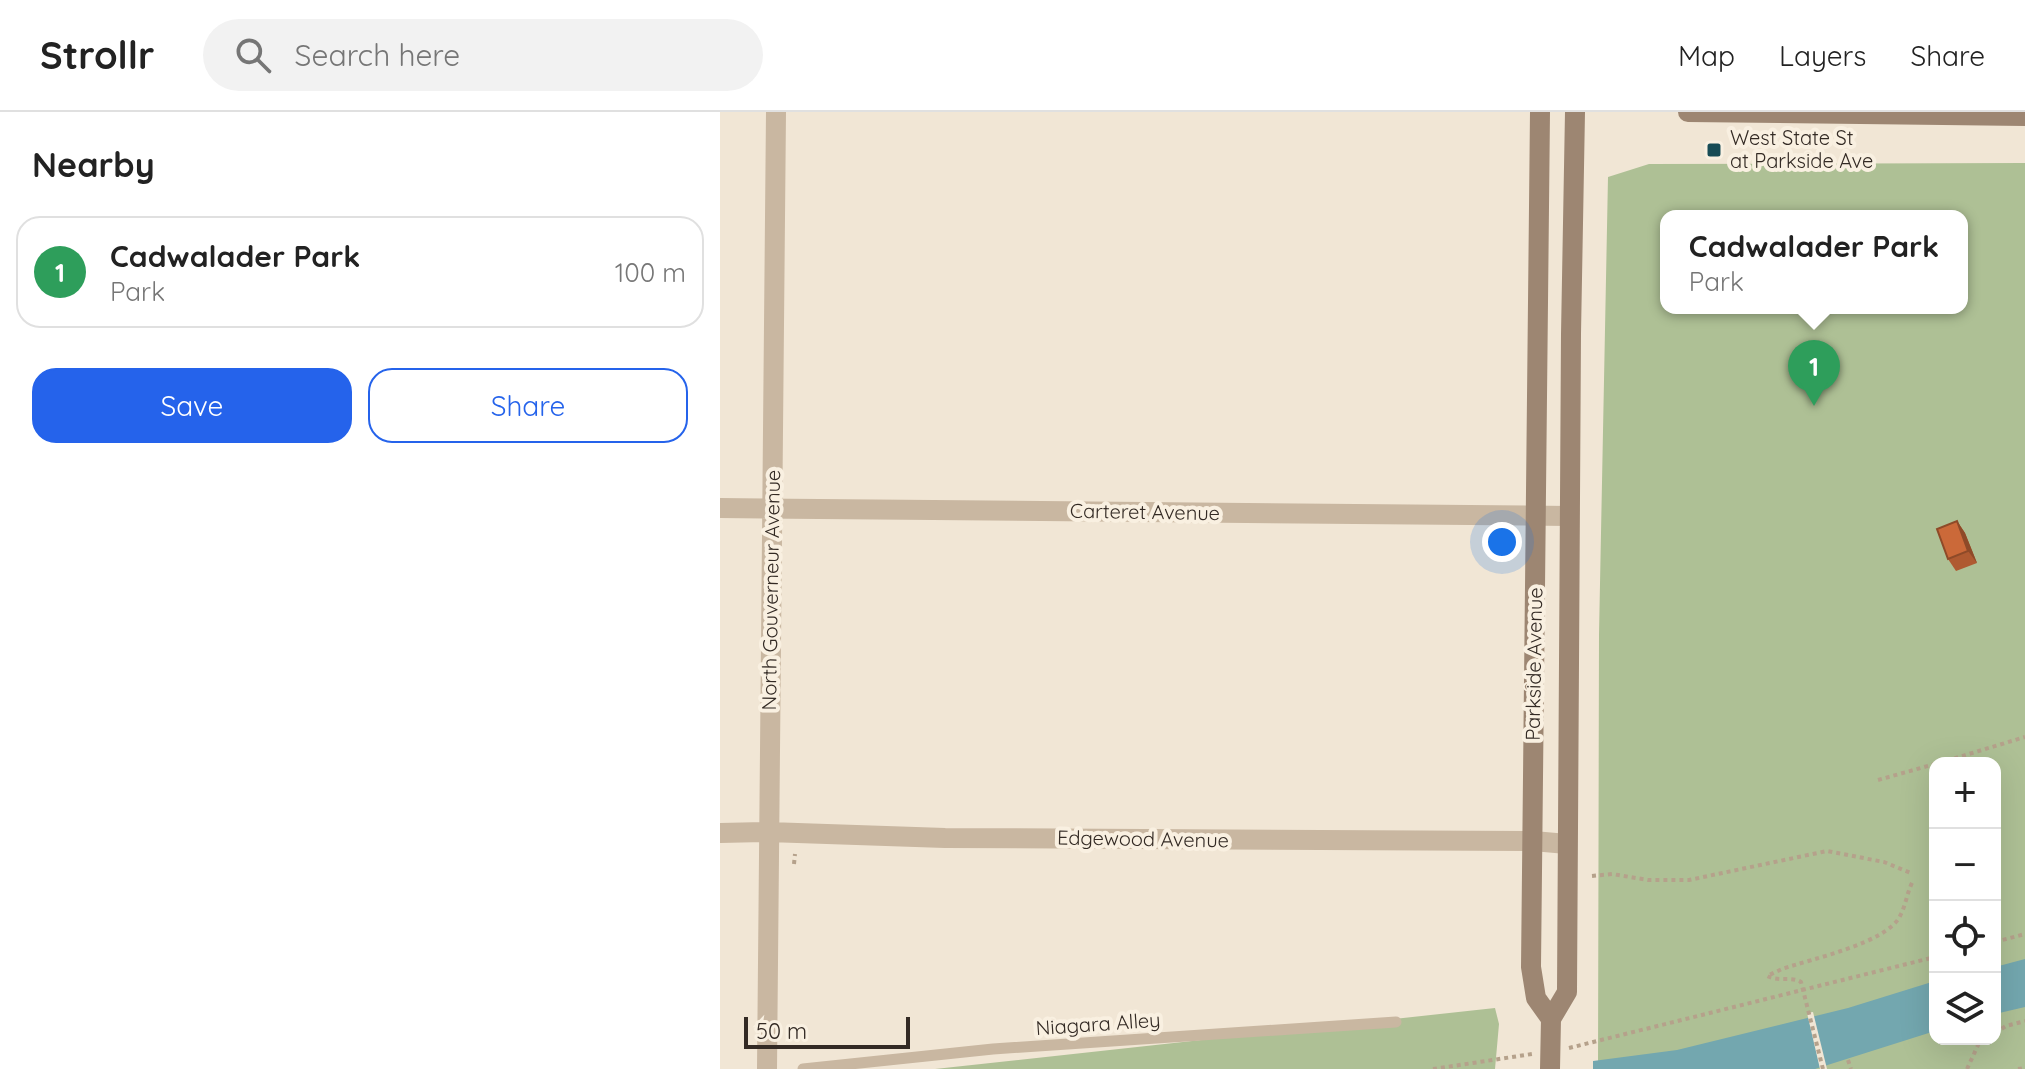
<!DOCTYPE html>
<html lang="en">
<head>
<meta charset="utf-8">
<style>
	:root { --surface:#fff; --page:#f2f2f2; --text:#222; --muted:#767676; --line:#e0e0e0; --accent:#2563eb }
	body { margin:0; font-family:Quicksand,sans-serif; background:var(--page); color:var(--text) }
	.controls { position:absolute; right:24px; bottom:24px; display:grid; overflow:hidden; border-radius:16px; box-shadow:0 8px 32px #0002 }
	.controls button { width:72px; height:72px; display:grid; place-items:center; padding:0; border:0; border-bottom:2px solid var(--line); background:var(--surface); color:var(--text); font:40px sans-serif }
	.scale { position:absolute; left:24px; bottom:20px; width:166px; box-sizing:border-box; padding-left:8px; border:4px solid #332a24; border-top:0; font-size:22px; line-height:28px; white-space:nowrap; color:#332a24; -webkit-text-stroke:6px #f9f0e1; paint-order:stroke }
	.you { position:absolute; left:782px; top:430px; width:28px; height:28px; margin:-20px; border:6px solid #fff; border-radius:50%; background:#1a73e8; box-shadow:0 0 0 12px #1a73e833 }
	.badge { display:grid; place-items:center; width:52px; height:52px; border-radius:50%; background:var(--accent); color:#fff; font-size:26px; font-weight:700 }
	.pin { position:absolute; translate:-50% -66px; filter:drop-shadow(0 2px 4px #0008) }
	.pin::after { content:''; position:absolute; top:42px; width:28px; height:24px; background:inherit; clip-path:polygon(0 0,100% 0,50% 100%) }
	.popup { position:absolute; left:940px; top:98px; width:308px; height:104px; box-sizing:border-box; display:grid; place-content:center; border-radius:16px; background:var(--surface); filter:drop-shadow(0 2px 6px #0005); font-size:26px; white-space:nowrap; color:var(--muted) }
	.popup b { font-size:30px; color:var(--text) }
	.popup::after { content:''; position:absolute; left:50%; top:100%; margin-left:-16px; border:16px solid transparent; border-top-color:var(--surface) }
	.list { margin:0; padding:0; list-style:none }
	h2 { display:flex; justify-content:space-between; align-items:center; height:104px; margin:0; padding:0 32px; font-size:34px }
	h2 small { font-size:26px; font-weight:400; color:var(--muted) }
	.list li { display:grid; grid-template-columns:52px 1fr auto; gap:24px; align-items:center; box-sizing:border-box; height:112px; margin:0 16px 16px; padding:0 16px; border:2px solid var(--line); border-radius:24px }
	.list b { display:block; font-size:30px; white-space:nowrap }
	.list p { margin:0; font-size:26px; white-space:nowrap; color:var(--muted) }
	.list em { font-size:26px; font-style:normal; color:var(--muted) }
	.actions { display:flex; gap:16px; padding:24px 32px }
	.actions a { flex:1; padding:18px 0; border:2px solid var(--accent); border-radius:24px; text-align:center; font-size:28px; color:var(--accent) }
	.actions .main { background:var(--accent); color:#fff }
	.icon { flex:none; width:44px; height:44px; fill:none; stroke:currentColor; stroke-width:2; stroke-linecap:round; stroke-linejoin:round }
	.map { position:relative; flex:none; width:1305px; height:957px; overflow:hidden }
	header { display:flex; align-items:center; gap:48px; box-sizing:border-box; height:112px; padding:0 40px; background:var(--surface); border-bottom:2px solid var(--line) }
	header strong { font-size:38px }
	nav { display:flex; gap:44px; margin-inline-start:auto; font-size:28px }
	.search { width:560px; height:72px; background:var(--page); display:flex; align-items:center; gap:20px; box-sizing:border-box; padding:0 28px; border-radius:44px; color:var(--muted); font-size:30px }
	main { display:flex }
	aside { flex:1; background:var(--surface) }
	.map>svg:first-child { display:block }
</style>
</head>
<body>
<header>
<strong>Strollr</strong>
<div class="search"><svg class="icon" aria-label="search" viewBox="0 0 24 24"><circle cx="10" cy="10" r="6"/><path d="M15 15l6 6"/></svg>Search here</div>
<nav><a>Map</a><a>Layers</a><a>Share</a></nav>
</header>
<main>
<aside>
<h2>Nearby<small></small></h2>
<ul class="list">
<li><span class="badge" style="background:#2e9e5b">1</span><div><b>Cadwalader Park</b><p>Park</p></div><em>100 m</em></li>
</ul>
<div class="actions"><a class="main">Save</a><a>Share</a></div>
</aside>
<div class="map">
<svg width="1305" height="957" viewBox="0 0 1305 957">
	<rect width="100%" height="100%" fill="#f1e6d5"/>
	<path fill="#aec095" fill-rule="evenodd" d="M1305,51v906h-427l1,-434 9,-458 41,-13zM946,104h296v92h-296zM1215,651h60v276h-60z
		M775,896l4,16 -4,45h-560z"/>
	<path fill="#73a7af" d="M1305,847v48l-30,7v-47z
		M1215,869v50l-120,38h-263l41,-8 84,-11 171,-42z"/>
	<path fill="#f1e6d5" d="M1093,900l14,57h-7l-13,-56z
		M873,944v13h-45l3,-4z"/>
	<g fill="none" stroke-linecap="round" stroke-linejoin="round">
		<path stroke="#b5a18b" stroke-width="4" stroke-dasharray="4 4" stroke-linecap="butt" d="M1219,651l86,-26
			M1158,668l57,-16
			M74,752l1,-10
			M872,764l20,-2 36,6h41l138,-29 57,11 27,11
			M1275,830l30,-8
			M1275,921l11,-7 19,-5
			M849,936l366,-91
			M1128,948l3,9
			M713,957l99,-15
			M1103,957l-22,-87c-10,-6 -22,0 -34,-6l15,-7c29,-10 105,-26 118,-53 6,-11 7,-24 13,-35
			M1247,957l12,-26 6,-4
			M1298,957l7,-1"/>
		<path stroke="#c9b7a1" stroke-width="11" d="M83,957l190,-20 403,-27"/>
		<path stroke="#c9b7a1" stroke-width="20" d="M0,396l849,8
			M0,721l48,-1 177,6 588,3 34,3
			M47,957l9,-957"/>
		<path stroke="#9d8672" stroke-width="20" d="M820,0l-9,855 5,31 15,21
			M968,0l337,4
			M830,957l1,-50 16,-27 4,-658 4,-222"/>
	</g>
	<path fill="#af5a31" d="M1237,409l8,12 12,30 -21,8 -8,-12z"/>
	<path fill="#8e4a28" d="M1237,409l8,12 12,30 -9,-12z"/>
	<path fill="#cb6939" stroke="#8e4a28" stroke-width="2" d="M1237,409l11,30 -20,8 -11,-30z"/>
	<rect fill="#184c56" stroke="#f9f0e1" stroke-width="3" x="986" y="30" width="16" height="16" rx="4"/>
	<g text-anchor="middle" stroke-width="8" stroke-linejoin="round" paint-order="stroke">
		<g font-size="20" fill="#332a24" stroke="#f9f0e1" text-anchor="start">
			<text x="1010" y="33">West State St<tspan x="1010" dy="23">at Parkside Ave</tspan></text>
		</g>
		<g font-size="20" fill="#332a24" stroke="#f9f0e1">
			<text transform="translate(425 400) rotate(1)" y="7">Carteret Avenue</text>
			<text transform="translate(51 478) rotate(-89)" y="7">North Gouverneur Avenue</text>
			<text transform="translate(814 552) rotate(-89)" y="7">Parkside Avenue</text>
			<text transform="translate(423 727) rotate(1)" y="7">Edgewood Avenue</text>
			<text transform="translate(378 912) rotate(-4)" y="7">Niagara Alley</text>
		</g>
	</g>
</svg>
<div class="controls">
<button>+</button>
<button>−</button>
<button><svg class="icon" aria-label="locate" viewBox="0 0 24 24"><circle cx="12" cy="12" r="6"/><path d="M12 2v4M12 18v4M2 12h4M18 12h4"/></svg></button>
<button><svg class="icon" aria-label="layers" viewBox="0 0 24 24"><path d="M12 4l9 5-9 5-9-5zM3 14l9 5 9-5"/></svg></button>
</div>
<div class="scale">50 m</div>
<div class="you"></div>
<div class="pin badge" style="left:1094px;top:294px;background:#2e9e5b">1</div>
<div class="popup"><b>Cadwalader Park</b>Park</div>
</div>
</main>
</body>
</html>
